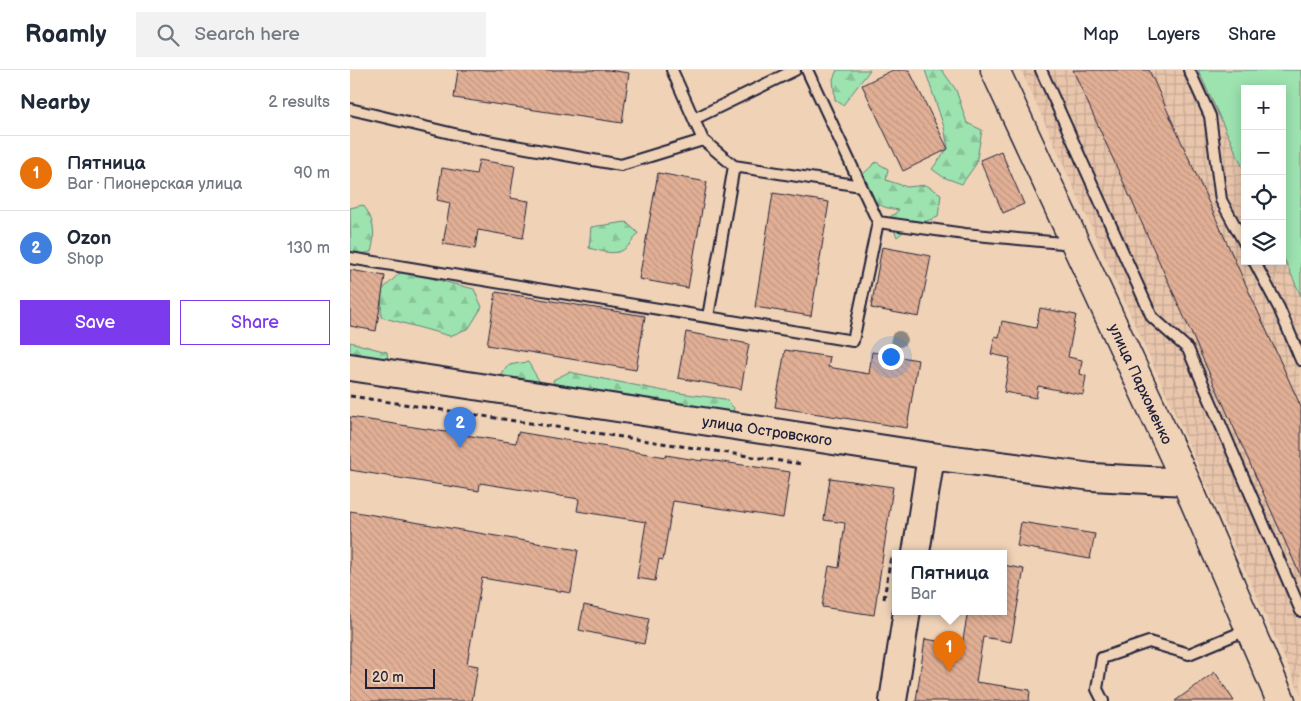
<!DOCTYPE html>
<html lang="en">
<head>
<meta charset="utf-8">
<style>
	:root { --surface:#fff; --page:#f2f2f3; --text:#1f2937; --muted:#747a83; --line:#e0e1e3; --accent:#7c3aed }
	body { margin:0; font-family:"Balsamiq Sans",sans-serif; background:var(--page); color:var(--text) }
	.controls { position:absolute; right:15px; top:15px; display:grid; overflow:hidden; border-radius:0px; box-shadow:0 2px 12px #0003 }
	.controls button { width:45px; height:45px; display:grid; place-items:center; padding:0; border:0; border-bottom:1px solid var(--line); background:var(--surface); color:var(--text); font:25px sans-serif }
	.scale { position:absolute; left:15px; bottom:12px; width:70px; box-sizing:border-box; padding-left:5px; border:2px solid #22223b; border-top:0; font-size:14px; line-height:18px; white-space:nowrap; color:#22223b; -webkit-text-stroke:4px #f0d3b7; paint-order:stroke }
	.you { position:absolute; left:540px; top:286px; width:18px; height:18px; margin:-12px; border:4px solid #fff; border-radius:50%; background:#1a73e8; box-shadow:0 0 0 8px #1a73e833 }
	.badge { display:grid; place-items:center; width:32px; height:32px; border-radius:50%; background:var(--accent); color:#fff; font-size:16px; font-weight:700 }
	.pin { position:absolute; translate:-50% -41px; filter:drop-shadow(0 1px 2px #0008) }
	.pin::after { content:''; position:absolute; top:26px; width:18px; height:15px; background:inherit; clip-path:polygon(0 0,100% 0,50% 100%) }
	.popup { position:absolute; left:542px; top:480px; width:115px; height:65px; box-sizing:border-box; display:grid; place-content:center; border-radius:0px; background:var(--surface); filter:drop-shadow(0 1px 4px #0005); font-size:16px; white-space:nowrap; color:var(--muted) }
	.popup b { font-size:19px; color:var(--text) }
	.popup::after { content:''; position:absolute; left:50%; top:100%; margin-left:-10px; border:10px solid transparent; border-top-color:var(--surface) }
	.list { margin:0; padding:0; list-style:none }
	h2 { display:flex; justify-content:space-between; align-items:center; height:65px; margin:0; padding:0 20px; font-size:21px }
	h2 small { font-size:16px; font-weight:400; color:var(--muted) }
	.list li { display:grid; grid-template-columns:32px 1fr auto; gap:15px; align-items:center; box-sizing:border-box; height:75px; padding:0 20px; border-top:1px solid var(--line) }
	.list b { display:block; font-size:19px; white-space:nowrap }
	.list p { margin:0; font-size:16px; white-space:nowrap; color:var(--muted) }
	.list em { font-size:16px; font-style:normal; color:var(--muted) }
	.actions { display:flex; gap:10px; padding:15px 20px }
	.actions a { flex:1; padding:11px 0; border:1px solid var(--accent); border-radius:0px; text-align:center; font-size:18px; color:var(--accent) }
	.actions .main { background:var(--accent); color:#fff }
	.icon { flex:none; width:28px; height:28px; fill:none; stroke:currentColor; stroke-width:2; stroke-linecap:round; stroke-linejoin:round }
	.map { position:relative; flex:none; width:951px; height:631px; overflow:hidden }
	header { display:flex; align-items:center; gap:30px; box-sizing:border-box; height:70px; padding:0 25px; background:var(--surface); border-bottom:1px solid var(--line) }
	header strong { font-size:24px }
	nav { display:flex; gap:28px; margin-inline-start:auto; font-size:18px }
	.search { width:350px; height:45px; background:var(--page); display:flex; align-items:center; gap:12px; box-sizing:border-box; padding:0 18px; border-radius:0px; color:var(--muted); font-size:19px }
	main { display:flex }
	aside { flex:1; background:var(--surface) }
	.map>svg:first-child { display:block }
</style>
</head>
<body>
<header>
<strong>Roamly</strong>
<div class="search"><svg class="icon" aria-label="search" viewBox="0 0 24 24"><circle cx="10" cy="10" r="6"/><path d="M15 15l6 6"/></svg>Search here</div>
<nav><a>Map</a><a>Layers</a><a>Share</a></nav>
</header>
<main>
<aside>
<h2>Nearby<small>2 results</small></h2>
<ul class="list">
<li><span class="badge" style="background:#e8710a">1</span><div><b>Пятница</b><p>Bar · Пионерская улица</p></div><em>90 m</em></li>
<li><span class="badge" style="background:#3f7fe0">2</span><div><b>Ozon</b><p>Shop</p></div><em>130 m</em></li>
</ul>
<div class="actions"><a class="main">Save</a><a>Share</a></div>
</aside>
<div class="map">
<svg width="951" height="631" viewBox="0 0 951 631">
	<defs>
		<pattern id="industrial-grid" width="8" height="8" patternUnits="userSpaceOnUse" patternTransform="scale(1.25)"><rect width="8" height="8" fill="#e8c5ab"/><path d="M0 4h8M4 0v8" fill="none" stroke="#c7a994"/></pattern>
		<pattern id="forest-firs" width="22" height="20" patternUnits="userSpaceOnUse" patternTransform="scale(1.25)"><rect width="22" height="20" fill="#9de3b0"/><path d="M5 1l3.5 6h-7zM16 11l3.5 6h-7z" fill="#87c298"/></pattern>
		<pattern id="building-back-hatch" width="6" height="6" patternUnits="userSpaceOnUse" patternTransform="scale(1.25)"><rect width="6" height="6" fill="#e1af95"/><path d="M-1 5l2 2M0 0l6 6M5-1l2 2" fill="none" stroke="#c19681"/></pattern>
	</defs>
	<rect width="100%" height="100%" fill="#f0d3b7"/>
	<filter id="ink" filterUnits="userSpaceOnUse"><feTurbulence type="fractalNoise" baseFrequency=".02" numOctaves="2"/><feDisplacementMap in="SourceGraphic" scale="10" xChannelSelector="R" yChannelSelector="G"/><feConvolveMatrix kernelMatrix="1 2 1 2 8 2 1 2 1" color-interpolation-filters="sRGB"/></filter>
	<g filter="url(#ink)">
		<path fill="url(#industrial-grid)" d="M671,0h177l47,102v89h37v-7l19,42v399z"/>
		<path fill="#9de3b0" stroke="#608276" d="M848,0h103v226l-19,-42v-165h-37v83z"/>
		<path fill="url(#forest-firs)" stroke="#608276" d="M487,0h33l-27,35 -8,-5 -2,-21z
			M575,0h17l14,20 11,33 15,7 -6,34 -14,20 -19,-7 -11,-8 16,-21 -4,-21z
			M526,92l12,7 -2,11 21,7 19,-2 15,9 -3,23 -29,10 -12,10 -8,-19 10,-8c-25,-3 -30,-11 -37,-35z
			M13,135c11,14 13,29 8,47l-20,4 -1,-48z
			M276,152l12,11c-15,24 -23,22 -49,15l2,-21z
			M52,201l72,18 8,18 -13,21 -19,8 -69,-19 1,-27z
			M0,272l37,10 1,8 -38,-3z
			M178,292l13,22 -41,-6 8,-13z
			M219,302l95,19 61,8 9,9 -2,9 -175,-26 -4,-11z"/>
		<path fill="url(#building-back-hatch)" stroke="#22223b" d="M108,0h150l21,3 -7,50 -168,-25z
			M543,0h16l39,79 -45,22 -41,-86z
			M723,0h76l152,337v170z
			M651,81l23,53 -21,9 -23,-53z
			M129,90l36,6 -5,32 19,3 -6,37 -45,-8 -3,19 -32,-5 7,-41 -13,-3 5,-32 34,6z
			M308,103l49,9 -19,106 -49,-9z
			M423,123l56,9 -18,114 -56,-9z
			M532,177l49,9 -12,61 -48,-9z
			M0,200l35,6 -9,55 -26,-5z
			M146,222l149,24 -9,54 -149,-25z
			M690,238l36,7 -8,42 14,3 -2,14 6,2 -3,19 -45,-9 -2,12 -32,-6 6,-34 -19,-4 4,-18 4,1 3,-16 34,7z
			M336,262l63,12 -8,45 -63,-11z
			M435,280l45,7 -2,10 41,7 3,-22 46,8 -11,68 -132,-21z
			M0,347l166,26 2,-11 148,25v-2l36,6v-2l88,13 -7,46 -110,-17 -10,59 -4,-1 -4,22 -18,-3 9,-56 -69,-11 2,-12 -99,-16 -1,8 -129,-21z
			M480,408l63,9 -19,128 -52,-8 7,-41 10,2 6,-45 -21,-3z
			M0,441l228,39 -7,43 -89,-15 -15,86 11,2 -6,35h-122z
			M671,452l74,12 -5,25 -73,-13z
			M653,495l21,4 -13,73 -28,-5 -7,45 54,8 -1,11h-113l9,-62 37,6 6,-34h35z
			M234,535l65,14 -5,25 -65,-14z
			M865,602l19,29h-59z"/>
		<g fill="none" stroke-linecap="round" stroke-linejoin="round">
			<defs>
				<path id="service" d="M322,0l31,70
					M457,0l71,152 87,12 108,10
					M691,0l111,247 36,32 113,262
					M839,0l21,46 11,84 24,44
					M0,39l121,29 150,27 82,-25 31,26 127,20
					M344,49l101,-49
					M0,188l503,83 25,-119
					M904,191l25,47 22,52
					M358,247l26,-151
					M753,631l-6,-12 5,-31 47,-16 40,12 60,-25"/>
				<g id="tertiary">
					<path id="s1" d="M0,297l581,89 161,21 94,5"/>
					<path d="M566,483l15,-97"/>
					<path d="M543,631l14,-90"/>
				</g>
				<g id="secondary">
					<path id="s2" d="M645,0l191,412 95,219"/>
				</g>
			</defs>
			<use href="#service" stroke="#22223b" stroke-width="14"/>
			<use href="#tertiary" stroke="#22223b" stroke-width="30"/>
			<use href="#secondary" stroke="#22223b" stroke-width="31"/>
			<path stroke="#22223b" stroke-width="3" stroke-dasharray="5 4" stroke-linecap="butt" d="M0,326l451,68
				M534,529l7,-43"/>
			<use href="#service" stroke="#f0d3b7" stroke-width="10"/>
			<use href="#tertiary" stroke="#f0d3b7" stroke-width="26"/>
			<use href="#secondary" stroke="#f0d3b7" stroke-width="28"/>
		</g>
		<circle fill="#8c877f" cx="549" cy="269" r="8"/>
	</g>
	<g text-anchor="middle" stroke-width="4.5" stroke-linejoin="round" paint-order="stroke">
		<g font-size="15" fill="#22223b" stroke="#f0d3b7">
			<text dy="5" stroke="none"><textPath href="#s2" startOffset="346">улица Пархоменко</textPath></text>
			<text dy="5" stroke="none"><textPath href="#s1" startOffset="422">улица Островского</textPath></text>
		</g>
	</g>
</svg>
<div class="controls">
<button>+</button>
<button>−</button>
<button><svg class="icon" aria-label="locate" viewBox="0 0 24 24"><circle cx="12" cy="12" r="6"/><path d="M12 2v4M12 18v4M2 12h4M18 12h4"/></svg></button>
<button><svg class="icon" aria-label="layers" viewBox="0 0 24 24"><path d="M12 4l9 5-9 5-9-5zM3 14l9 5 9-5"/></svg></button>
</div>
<div class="scale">20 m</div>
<div class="you"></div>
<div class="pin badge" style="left:599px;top:602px;background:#e8710a">1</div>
<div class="popup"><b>Пятница</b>Bar</div>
<div class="pin badge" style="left:110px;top:378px;background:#3f7fe0">2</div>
</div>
</main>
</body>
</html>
